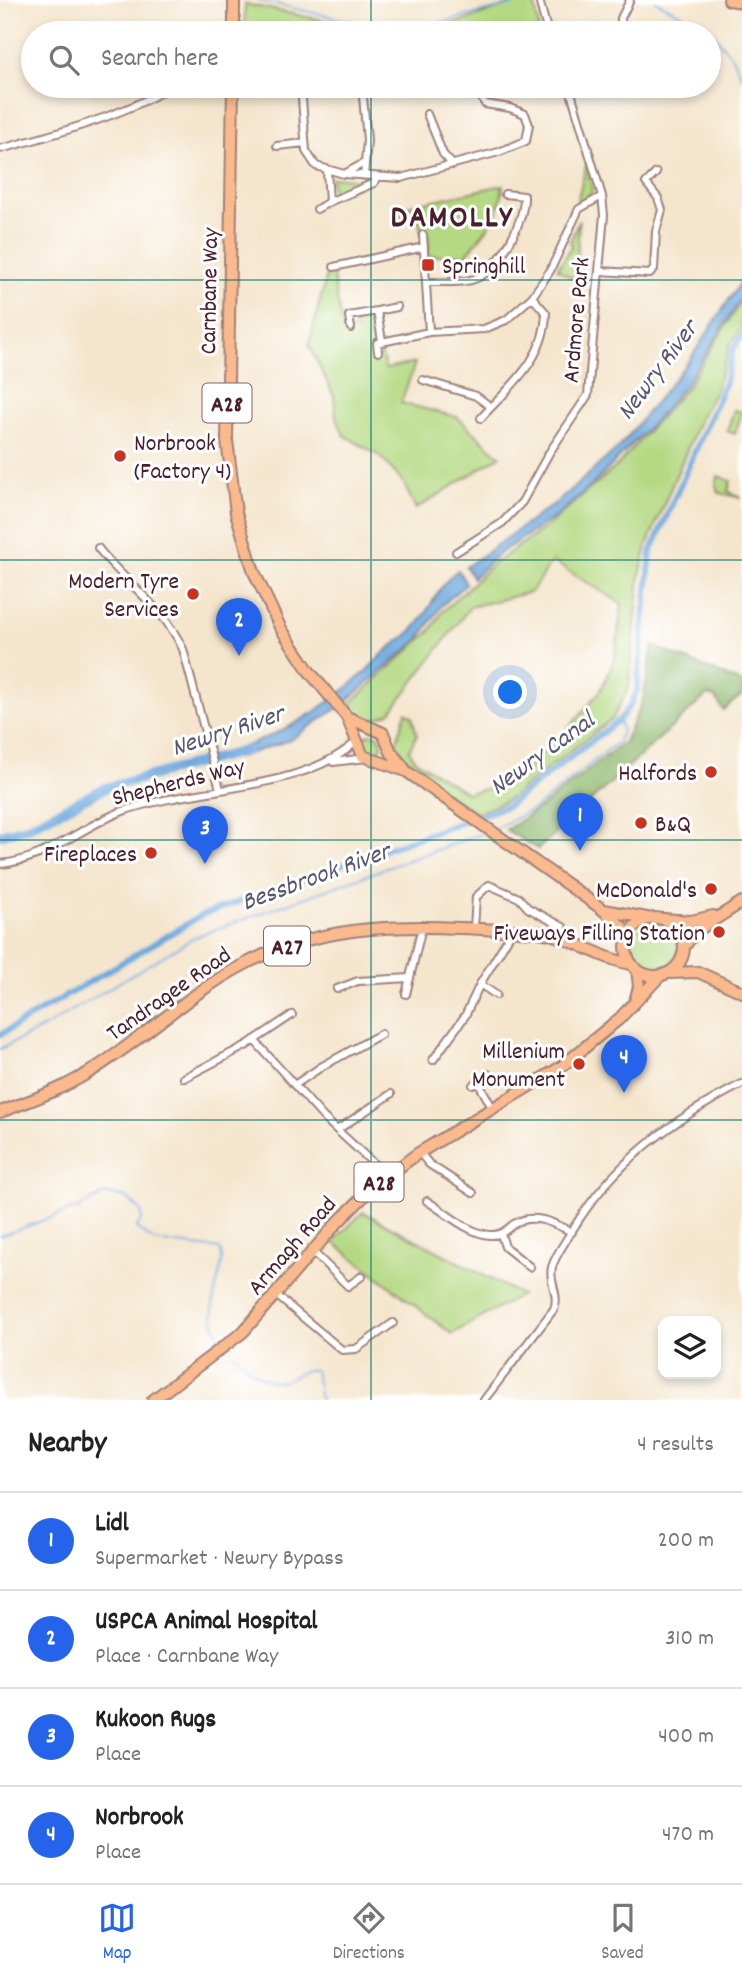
<!DOCTYPE html>
<html lang="en">
<head>
<meta charset="utf-8">
<style>
	:root { --surface:#fff; --page:#f6f6f6; --text:#222; --muted:#767676; --line:#e0e0e0; --accent:#2563eb }
	body { margin:0; font-family:Dekko,sans-serif; background:var(--page); color:var(--text) }
	.controls { position:absolute; right:21px; bottom:21px; display:grid; overflow:hidden; border-radius:14px; box-shadow:0 4px 10px #0003 }
	.controls button { width:63px; height:63px; display:grid; place-items:center; padding:0; border:0; border-bottom:2px solid var(--line); background:var(--surface); color:var(--text); font:35px sans-serif }
	.you { position:absolute; left:511px; top:693px; width:24px; height:24px; margin:-18px; border:5px solid #fff; border-radius:50%; background:#1a73e8; box-shadow:0 0 0 10px #1a73e833 }
	.badge { display:grid; place-items:center; width:46px; height:46px; border-radius:50%; background:var(--accent); color:#fff; font-size:23px; font-weight:700 }
	.pin { position:absolute; translate:-50% -58px; filter:drop-shadow(0 2px 4px #0008) }
	.pin::after { content:''; position:absolute; top:37px; width:24px; height:21px; background:inherit; clip-path:polygon(0 0,100% 0,50% 100%) }
	.list { margin:0; padding:0; list-style:none }
	h2 { display:flex; justify-content:space-between; align-items:center; height:91px; margin:0; padding:0 28px; font-size:30px }
	h2 small { font-size:23px; font-weight:400; color:var(--muted) }
	.list li { display:grid; grid-template-columns:46px 1fr auto; gap:21px; align-items:center; box-sizing:border-box; height:98px; padding:0 28px; border-top:2px solid var(--line) }
	.list b { display:block; font-size:26px; white-space:nowrap }
	.list p { margin:0; font-size:23px; white-space:nowrap; color:var(--muted) }
	.list em { font-size:23px; font-style:normal; color:var(--muted) }
	.icon { flex:none; width:38px; height:38px; fill:none; stroke:currentColor; stroke-width:2; stroke-linecap:round; stroke-linejoin:round }
	.map { position:relative; flex:none; width:742px; height:1400px; overflow:hidden }
	.search { position:absolute; background:var(--surface); box-shadow:0 4px 10px #0003; left:21px; right:21px; top:21px; height:77px; display:flex; align-items:center; gap:18px; box-sizing:border-box; padding:0 24px; border-radius:38px; color:var(--muted); font-size:26px }
	.sheet { height:483px; background:var(--surface) }
	nav { display:flex; justify-content:space-around; align-items:center; box-sizing:border-box; height:98px; border-top:2px solid var(--line); background:var(--surface); font-size:19px; color:var(--muted) }
	nav a { display:grid; justify-items:center; gap:4px }
	nav .on { color:var(--accent) }
	.map>svg:first-child { display:block }
</style>
</head>
<body>
<div class="map">
<svg width="742" height="1400" viewBox="0 0 742 1400">
	<rect width="100%" height="100%" fill="#fff"/>
	<filter id="ink" filterUnits="userSpaceOnUse"><feTurbulence type="fractalNoise" baseFrequency=".0143" numOctaves="2"/><feDisplacementMap in="SourceGraphic" scale="14" xChannelSelector="R" yChannelSelector="G"/><feConvolveMatrix kernelMatrix="1 2 1 2 8 2 1 2 1" color-interpolation-filters="sRGB"/></filter>
	<filter id="wash" filterUnits="userSpaceOnUse"><feTurbulence type="fractalNoise" baseFrequency=".00686" numOctaves="4" result="noise"/><feDisplacementMap in="SourceGraphic" scale="28" xChannelSelector="R" yChannelSelector="G"/><feGaussianBlur stdDeviation="1.57" result="paint"/><feColorMatrix in="noise" values="0 0 0 0 0 0 0 0 0 0 0 0 0 0 0 0 0 1.4 0 .05"/><feComposite in="paint" operator="in"/></filter>
	<g filter="url(#wash)">
		<rect width="100%" height="100%" fill="#f4e5cc"/>
		<path fill="#b4d982" stroke="#7f7c56" stroke-width="2" d="M523,0l11,2 5,25 -7,6h-288l1,-29c58,11 121,30 180,25 33,-3 66,-19 98,-29z
			M587,162l5,29 -6,8 -9,3z
			M336,177l24,3 3,4 -28,12 -3,-1 -1,-17z
			M503,185c-2,31 -18,47 -37,70l-37,1 -1,-22 -7,-1 -2,-13 -10,-4 -13,1v-8l7,-2z
			M579,220l-3,60 -19,-11 15,-23 -2,-4z
			M332,271l9,50 6,2 2,7 7,-1 -1,-9 15,-4 4,3 3,17 -5,4 3,16 7,-1 3,14 30,-6 -14,40 56,14 43,39 -84,53 -13,-27 -22,-25 -37,-22 -8,-19 -2,-20 -25,-51 18,-72z
			M742,300v28l-12,16 -14,46 -15,26 -54,129 -7,30 -11,112 -16,31 -107,83 -28,12c-28,-18 -67,-39 -82,-70l10,-31 6,4 5,19 -8,15 6,10 52,33 39,-8 21,-15 11,-14 16,-10 47,-56 14,-32 7,-54 -70,-43 -21,31 -61,15 -80,106 -18,7 -16,-7 -7,-8 81,-74 12,-19 49,-46 56,-40 71,-61 69,-78z
			M734,410l8,2 -7,22 -8,-3z
			M718,476l13,5 -3,10 14,7 -23,-5 -3,-7z
			M362 744a10 10 0 1 1 20 0a10 10 0 1 1-20 0Z
			M630 947a24 24 0 1 1 48 0a24 24 0 1 1-48 0Z
			M363,1212l158,83 -69,39 -119,-92z"/>
		<path fill="#8fb970" stroke="#6c6c4e" stroke-width="2" d="M653,646l89,37v12l-19,15 -8,-13 -8,-2 -169,154 -32,-19 35,-23 83,-65 19,-42z"/>
		<path fill="#6da9de" stroke="#5c6484" stroke-width="2" d="M742,280v16l-24,39 -33,50 -33,39 -60,61 -37,32 -55,36 -27,25 -7,-11 95,-68 59,-53 68,-84z
			M458,570l8,14 -24,21 -23,34 -74,64 -55,37 -54,18 -4,-7c57,-19 107,-50 148,-94 10,-12 27,-19 37,-32 14,-17 22,-41 41,-55z"/>
		<g fill="none" stroke-linecap="round" stroke-linejoin="round">
			<path stroke="#6da9de" stroke-width="2" d="M257,0l124,28 49,-3 98,-24
				M655,1l32,16 15,3 30,37 10,20
				M494,829l40,-20 84,-67 4,-11 -3,-11
				M0,1049l43,-21 152,-91 291,-105
				M0,1236l78,-28 27,-14 21,3 15,14 1,8 -6,9 18,13 66,8c10,22 -22,52 2,91
				M233,1353c13,13 30,31 49,28 12,-2 19,-13 33,-11l5,30"/>
			<path stroke="#6da9de" stroke-width="6" d="M0,1035l202,-120 305,-109 112,-86 11,-14 7,-16 14,-138 74,-169 8,-34 9,-13"/>
			<path stroke="#6da9de" stroke-width="10" d="M0,835l26,-7 79,-40 143,-38"/>
		</g>
	</g>
	<g filter="url(#ink)">
		<g fill="none" stroke-linecap="round" stroke-linejoin="round">
			<defs>
				<path id="minor" d="M539,0l9,33
					M621,33v-15l9,-18
					M301,86l5,65 10,15 28,8 57,4 98,-26 27,-11 3,-16 -4,-11 -15,-6 -25,-4 -10,-18
					M339,86h24
					M362,86l5,54 -3,36
					M233,87l34,-1
					M427,114l16,40 10,11
					M277,146l28,-3
					M0,149c46,-12 133,-36 170,-63
					M327,171l2,31 45,-19 2,-6
					M346,173l18,-10
					M317,209l12,-7
					M423,235l6,97
					M334,267l90,-20
					M600,271l50,3 4,-5 2,-38 6,-21 -4,-12 -12,-15 10,-10
					M427,282c13,0 30,1 44,-2 27,-6 54,-58 53,-84l-19,-2
					M377,311l20,-4
					M351,328l-2,-12 28,-5 5,30
					M378,352l-1,-9 52,-11 55,-3 22,-9 26,-23 18,-26 29,-62 23,-13
					M423,380l53,16 15,11
					M481,418c29,-32 64,-58 65,-105l-14,-16
					M98,548c28,36 65,58 85,101l37,140
					M456,552l46,-29 20,-21 27,-49 39,-58 16,-180 -2,-19 -33,-110
					M333,762l33,-4
					M0,864c47,-4 80,-37 123,-53 70,-25 180,-19 234,-70
					M474,928l2,-31 13,-12 30,13 9,10 35,19
					M480,984l16,11
					M337,989l21,-8 52,-3
					M406,994l16,-67
					M254,1040l70,78 63,58
					M433,1060l32,-44 15,-32 33,-54
					M184,1078l63,-33 45,-30
					M478,1082l15,27
					M296,1084l25,-17 60,-33
					M473,1085l15,-11
					M337,1130l54,-36
					M420,1153l9,11 44,29
					M427,1201c18,11 42,33 63,34 11,1 16,-5 24,-11 19,-12 40,-1 58,8
					M501,1234l4,13 25,20
					M313,1252l35,34 14,-10
					M276,1295l66,55 14,-1 37,-26
					M484,1400l70,-91c6,-15 -6,-27 -2,-42 4,-13 14,-26 21,-38 41,-67 100,-110 169,-145"/>
				<path id="primary" d="M664,919l27,2 22,-5
					M684,947l11,-15 47,-30"/>
				<path id="trunk" d="M729,0l13,2
					M234,33v-33
					M233,86l-6,354 9,73 18,59 26,55 29,44 38,46 16,39 43,15 196,138 20,18 5,12
					M347,717l36,16 8,19 13,16
					M604,910l43,8
					M626 947a29 29 0 1 1 58 0a29 29 0 1 1-58 0Z
					M669,973l29,-1 44,20
					M635,1001l4,-14 -2,-18
					M0,1112c30,-11 60,-22 88,-39 54,-33 101,-80 157,-109 93,-49 193,-37 293,-32 34,4 61,27 94,32
					M153,1400l90,-68 93,-108 36,-36 45,-34 144,-87 58,-48 42,-44"/>
			</defs>
			<use href="#minor" stroke="#9f827c" stroke-width="10"/>
			<use href="#primary" stroke="#9f827c" stroke-width="14"/>
			<use href="#trunk" stroke="#9f827c" stroke-width="14"/>
			<use href="#minor" stroke="#fff" stroke-width="6"/>
			<use href="#primary" stroke="#fbba8d" stroke-width="10"/>
			<use href="#trunk" stroke="#fbba8d" stroke-width="10"/>
		</g>
	</g>
	<path fill="none" stroke="#0f766e" stroke-width="2" stroke-opacity="0.55" d="M371,0v33M371,86v1314M0,280h742M0,560h742M0,840h742M0,1120h742"/>
	<g fill="#c8321e" stroke="#fff" stroke-width="2.5">
		<rect x="421" y="258" width="14" height="14" rx="3.5"/>
		<circle cx="120" cy="456" r="7"/>
		<circle cx="193" cy="594" r="7"/>
		<circle cx="711" cy="772" r="7"/>
		<circle cx="641" cy="823" r="7"/>
		<circle cx="151" cy="853" r="7"/>
		<circle cx="711" cy="889" r="7"/>
		<circle cx="719" cy="932" r="7"/>
		<circle cx="579" cy="1064" r="7"/>
	</g>
	<g text-anchor="middle" stroke-width="6" stroke-linejoin="round" paint-order="stroke">
		<g fill="#fff" stroke="#80626b" stroke-width="2">
			<rect x="202.5" y="383.5" width="49" height="39" rx="5"/>
			<rect x="264" y="926.5" width="46" height="39" rx="5"/>
			<rect x="354.5" y="1162.5" width="49" height="39" rx="5"/>
		</g>
		<g font-size="23" font-weight="bold" fill="#4a1f2b">
			<text x="227" y="411">A28</text>
			<text x="287" y="954">A27</text>
			<text x="379" y="1190">A28</text>
		</g>
		<g font-size="24" fill="#4a1f2b" stroke="#fff" text-anchor="end">
			<text x="442" y="273" text-anchor="start">Springhill</text>
			<text x="134" y="450" text-anchor="start">Norbrook<tspan x="134" dy="28">(Factory 4)</tspan></text>
			<text x="179" y="588">Modern Tyre<tspan x="179" dy="28">Services</tspan></text>
			<text x="697" y="780">Halfords</text>
			<text x="655" y="831" text-anchor="start">B&amp;Q</text>
			<text x="137" y="861">Fireplaces</text>
			<text x="697" y="897">McDonald's</text>
			<text x="705" y="940">Fiveways Filling Station</text>
			<text x="565" y="1058">Millenium<tspan x="565" dy="28">Monument</tspan></text>
		</g>
		<g font-size="24" fill="#4a1f2b" stroke="#fff">
			<text transform="translate(208 291) rotate(-89)" y="8">Carnbane Way</text>
			<text transform="translate(575 320) rotate(-85)" y="8">Ardmore Park</text>
			<text transform="translate(178 781) rotate(-14)" y="8">Shepherds Way</text>
			<text transform="translate(168 993) rotate(-35)" y="8">Tandragee Road</text>
			<text transform="translate(291 1245) rotate(-49)" y="8">Armagh Road</text>
		</g>
		<g font-size="26" font-style="italic" fill="#585673" stroke="#fff">
			<text transform="translate(656 369) rotate(-53)" y="9">Newry River</text>
			<text transform="translate(227 729) rotate(-18)" y="9">Newry River</text>
			<text transform="translate(541 752) rotate(-36)" y="9">Newry Canal</text>
			<text transform="translate(315 875) rotate(-20)" y="9">Bessbrook River</text>
		</g>
		<g font-size="32" font-weight="bold" letter-spacing="2" fill="#4a1f2b" stroke="#fff">
			<text x="452" y="226">DAMOLLY</text>
		</g>
	</g>
</svg>
<div class="controls">
<button><svg class="icon" aria-label="layers" viewBox="0 0 24 24"><path d="M12 4l9 5-9 5-9-5zM3 14l9 5 9-5"/></svg></button>
</div>
<div class="you"></div>
<div class="pin badge" style="left:580px;top:851px">1</div>
<div class="pin badge" style="left:239px;top:656px">2</div>
<div class="pin badge" style="left:205px;top:864px">3</div>
<div class="pin badge" style="left:624px;top:1093px">4</div>
<div class="search"><svg class="icon" aria-label="search" viewBox="0 0 24 24"><circle cx="10" cy="10" r="6"/><path d="M15 15l6 6"/></svg>Search here</div>
</div>
<section class="sheet">
<h2>Nearby<small>4 results</small></h2>
<ul class="list">
<li><span class="badge">1</span><div><b>Lidl</b><p>Supermarket · Newry Bypass</p></div><em>200 m</em></li>
<li><span class="badge">2</span><div><b>USPCA Animal Hospital</b><p>Place · Carnbane Way</p></div><em>310 m</em></li>
<li><span class="badge">3</span><div><b>Kukoon Rugs</b><p>Place</p></div><em>400 m</em></li>
<li><span class="badge">4</span><div><b>Norbrook</b><p>Place</p></div><em>470 m</em></li>
</ul>
</section>
<nav>
<a class="on"><svg class="icon" aria-label="map" viewBox="0 0 24 24"><path d="M3 6l6-2 6 2 6-2v14l-6 2-6-2-6 2zM9 4v14M15 6v14"/></svg>Map</a>
<a><svg class="icon" aria-label="directions" viewBox="0 0 24 24"><path d="M12 3l9 9-9 9-9-9zM9 14v-3h6M13 9l2 2-2 2"/></svg>Directions</a>
<a><svg class="icon" aria-label="saved" viewBox="0 0 24 24"><path d="M7 4h10v16l-5-4-5 4z"/></svg>Saved</a>
</nav>
</body>
</html>
